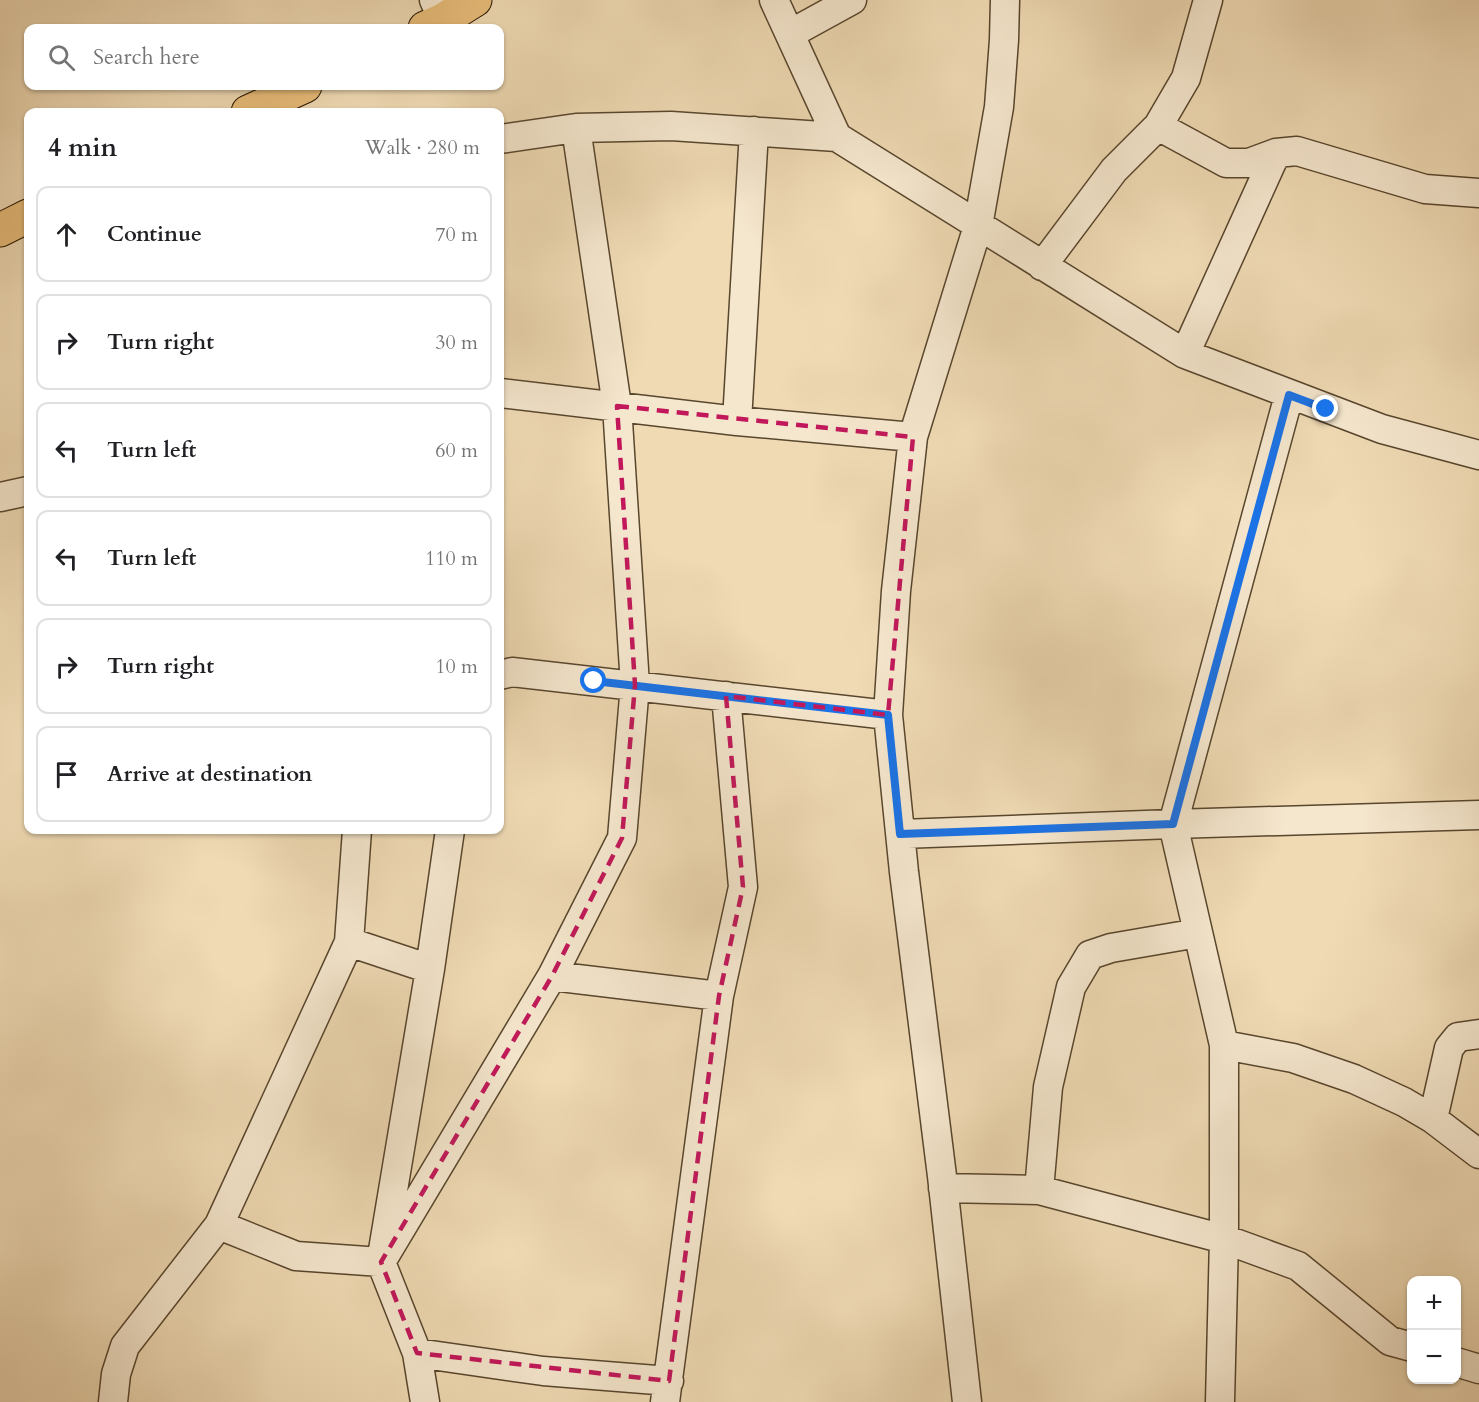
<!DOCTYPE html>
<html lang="en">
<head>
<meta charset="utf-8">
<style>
	:root { --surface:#fff; --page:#f6f6f6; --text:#202124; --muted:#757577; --line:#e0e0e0 }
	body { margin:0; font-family:Cardo,serif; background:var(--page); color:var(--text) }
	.controls { position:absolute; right:18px; bottom:18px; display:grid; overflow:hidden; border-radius:12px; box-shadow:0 2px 4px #0004 }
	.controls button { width:54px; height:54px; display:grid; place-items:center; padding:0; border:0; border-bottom:2px solid var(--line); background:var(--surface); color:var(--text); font:30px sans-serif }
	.stop { position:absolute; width:18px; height:18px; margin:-14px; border:4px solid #1a73e8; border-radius:50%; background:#fff }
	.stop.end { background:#1a73e8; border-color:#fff; box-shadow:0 2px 6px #0008 }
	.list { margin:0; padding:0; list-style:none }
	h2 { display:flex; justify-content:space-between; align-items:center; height:78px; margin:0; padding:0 24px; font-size:26px }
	h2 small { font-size:20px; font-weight:400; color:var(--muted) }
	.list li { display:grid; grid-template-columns:39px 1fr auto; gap:18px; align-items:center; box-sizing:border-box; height:96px; margin:0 12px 12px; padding:0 12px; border:2px solid var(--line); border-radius:12px }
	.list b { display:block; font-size:22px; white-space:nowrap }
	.list em { font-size:20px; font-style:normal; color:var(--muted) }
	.icon { flex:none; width:33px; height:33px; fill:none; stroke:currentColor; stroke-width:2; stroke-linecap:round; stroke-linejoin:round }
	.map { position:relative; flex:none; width:1479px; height:1402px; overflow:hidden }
	.search { position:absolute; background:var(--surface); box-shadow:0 2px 4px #0004; left:24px; top:24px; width:480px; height:66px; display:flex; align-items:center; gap:15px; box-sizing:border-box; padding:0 21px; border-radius:12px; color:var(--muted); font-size:22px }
	.panel { position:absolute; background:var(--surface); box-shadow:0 2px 4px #0004; left:24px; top:108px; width:480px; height:726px; border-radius:12px }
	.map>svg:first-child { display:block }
</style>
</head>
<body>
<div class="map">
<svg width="1479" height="1402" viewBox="0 0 1479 1402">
	<rect width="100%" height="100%" fill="#efdab4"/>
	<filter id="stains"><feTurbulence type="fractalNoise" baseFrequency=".00333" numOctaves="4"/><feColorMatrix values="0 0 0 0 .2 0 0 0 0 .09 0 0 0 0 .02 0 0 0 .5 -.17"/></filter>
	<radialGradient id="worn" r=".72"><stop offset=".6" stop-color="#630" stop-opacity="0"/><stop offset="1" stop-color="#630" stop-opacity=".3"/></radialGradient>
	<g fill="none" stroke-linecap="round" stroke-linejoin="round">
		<defs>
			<path id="minor" d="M434,0l9,20
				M790,34l62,-34
				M1158,126l28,-48 22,-78
				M837,137l348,217 91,-201
				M500,139l76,-11 95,-2 166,11 -63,-137
				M1042,266l72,-96 44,-44 68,37h23l27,-10 21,-2 128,38 54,4
				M1185,354l197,75 97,26
				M500,393l237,28 176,16
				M1289,395l-116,429 306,-9
				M737,421l17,-290
				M0,497l28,-6
				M500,675l12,-3 376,43
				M901,834l272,-10 51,221v194l-4,163
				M349,942l81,27
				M552,976l167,20
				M1224,1045l69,13 61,21 50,23 29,17 46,35
				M1433,1119l16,-71 9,-11 21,-3
				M943,1188l96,2 185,49 74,27 92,75 22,6
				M1039,1190l9,-103 23,-100 19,-32 21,-7 87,-15
				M219,1225l77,31 85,6 171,-286 70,-138 13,-153 -18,-279 -41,-278
				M417,1353l126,18 126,10
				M1456,1362l23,7
				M113,1402l3,-28 9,-28 94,-121 130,-283 8,-112
				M425,1402l-8,-49 -36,-91 49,-293 20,-139
				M665,1402l54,-406 24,-109 -17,-191
				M967,1402l-25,-226 -38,-304 -16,-157 8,-124 17,-154 65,-211 21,-119 5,-67 1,-40"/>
			<path id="major" d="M425,28l18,-8 32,-20
				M248,112l57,-26
				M0,230l28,-14"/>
		</defs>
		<use href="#minor" stroke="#58462d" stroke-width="31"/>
		<use href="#major" stroke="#251500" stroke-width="35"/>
		<use href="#minor" stroke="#f5e7ce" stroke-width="28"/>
		<use href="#major" stroke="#e8bd7a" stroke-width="33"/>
	</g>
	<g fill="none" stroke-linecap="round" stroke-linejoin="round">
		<path stroke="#1a73e8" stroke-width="8" d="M594,681l294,34 12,119 273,-10 116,-429 37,14"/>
	</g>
	<path fill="none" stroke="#c2185b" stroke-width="4.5" stroke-dasharray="12 8" stroke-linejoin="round" d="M617,406l296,31 -25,278 -162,-19 17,191 -24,109 -50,385 -252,-28 -36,-91 171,-286 70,-138 13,-153z"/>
	<rect width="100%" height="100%" filter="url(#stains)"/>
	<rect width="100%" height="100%" fill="url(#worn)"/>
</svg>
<div class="controls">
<button>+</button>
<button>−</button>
</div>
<div class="stop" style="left:594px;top:681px"></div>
<div class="stop end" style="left:1326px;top:409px"></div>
<div class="search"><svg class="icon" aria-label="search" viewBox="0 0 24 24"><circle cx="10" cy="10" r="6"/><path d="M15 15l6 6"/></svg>Search here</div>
<section class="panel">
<h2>4 min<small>Walk · 280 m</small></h2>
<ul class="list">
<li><svg class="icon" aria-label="ahead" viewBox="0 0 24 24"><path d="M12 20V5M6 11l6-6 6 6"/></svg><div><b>Continue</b></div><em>70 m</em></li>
<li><svg class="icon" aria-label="right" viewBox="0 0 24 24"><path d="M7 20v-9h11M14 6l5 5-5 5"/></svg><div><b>Turn right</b></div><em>30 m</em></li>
<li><svg class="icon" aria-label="left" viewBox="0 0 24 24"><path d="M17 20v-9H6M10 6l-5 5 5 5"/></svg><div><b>Turn left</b></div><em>60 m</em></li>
<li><svg class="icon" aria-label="left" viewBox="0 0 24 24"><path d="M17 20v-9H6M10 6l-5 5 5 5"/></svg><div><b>Turn left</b></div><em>110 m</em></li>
<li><svg class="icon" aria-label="right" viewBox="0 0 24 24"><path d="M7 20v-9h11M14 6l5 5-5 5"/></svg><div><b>Turn right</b></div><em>10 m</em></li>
<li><svg class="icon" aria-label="arrive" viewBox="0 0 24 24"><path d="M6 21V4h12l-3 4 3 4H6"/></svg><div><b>Arrive at destination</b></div></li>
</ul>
</section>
</div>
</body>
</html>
